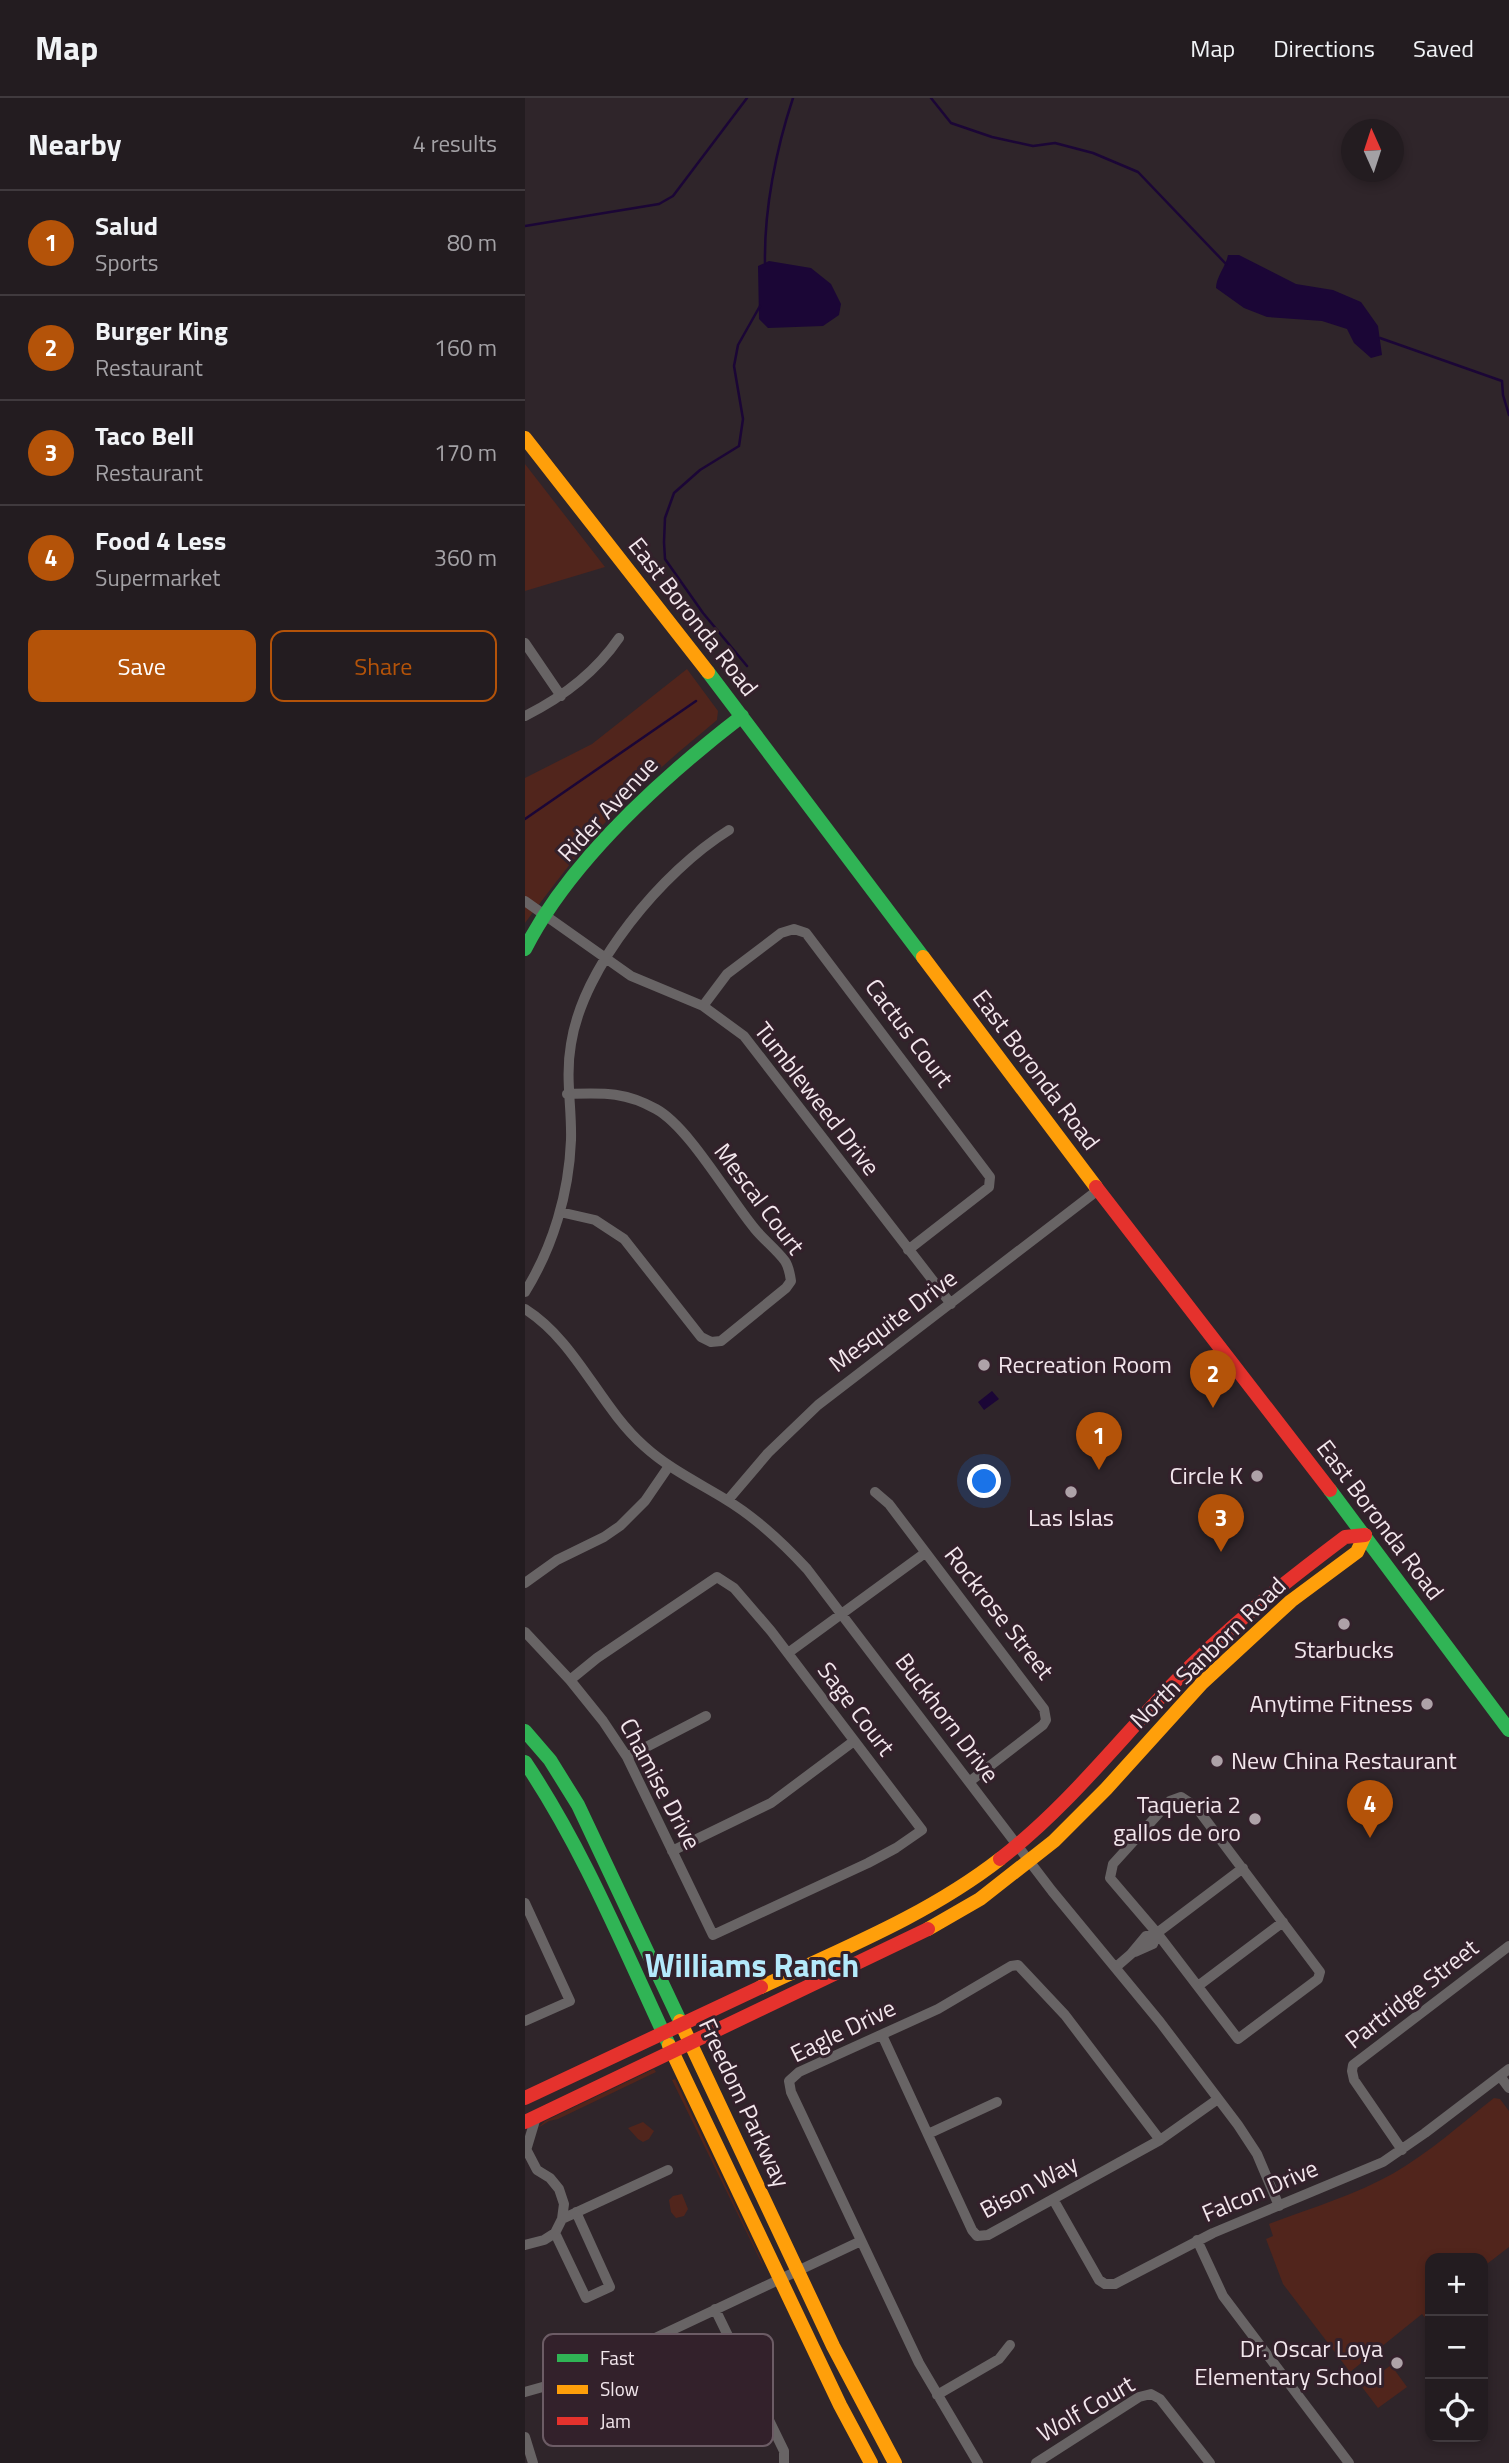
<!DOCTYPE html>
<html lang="en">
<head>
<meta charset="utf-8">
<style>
	:root { --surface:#231c20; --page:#2b2529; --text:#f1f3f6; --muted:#a3a1a5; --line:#403a3e; --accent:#b45309 }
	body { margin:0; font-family:"Titillium Web",sans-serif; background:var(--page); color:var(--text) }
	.controls { position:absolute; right:21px; bottom:21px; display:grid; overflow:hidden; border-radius:14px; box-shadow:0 4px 10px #0003 }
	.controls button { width:63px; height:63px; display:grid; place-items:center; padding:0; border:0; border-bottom:2px solid var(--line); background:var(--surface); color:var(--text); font:35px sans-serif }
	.compass { position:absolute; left:816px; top:21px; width:63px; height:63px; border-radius:50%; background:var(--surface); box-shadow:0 4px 10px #0003; rotate:357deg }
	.you { position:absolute; left:460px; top:1384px; width:24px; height:24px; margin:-18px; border:5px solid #fff; border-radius:50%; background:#1a73e8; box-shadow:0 0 0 10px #1a73e833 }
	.badge { display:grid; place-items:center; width:46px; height:46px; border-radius:50%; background:var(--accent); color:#fff; font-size:23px; font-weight:700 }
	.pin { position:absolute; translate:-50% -58px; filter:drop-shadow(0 2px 4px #0008) }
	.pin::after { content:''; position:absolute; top:37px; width:24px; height:21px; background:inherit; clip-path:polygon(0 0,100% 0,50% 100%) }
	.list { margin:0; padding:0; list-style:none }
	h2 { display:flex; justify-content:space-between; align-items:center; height:91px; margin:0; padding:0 28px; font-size:30px }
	h2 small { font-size:23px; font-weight:400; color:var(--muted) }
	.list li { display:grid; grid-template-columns:46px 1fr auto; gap:21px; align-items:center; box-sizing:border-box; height:105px; padding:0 28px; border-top:2px solid var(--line) }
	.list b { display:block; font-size:26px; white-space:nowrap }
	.list p { margin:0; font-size:23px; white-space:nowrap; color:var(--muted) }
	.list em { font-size:23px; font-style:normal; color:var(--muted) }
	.actions { display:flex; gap:14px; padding:21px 28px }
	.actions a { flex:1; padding:16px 0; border:2px solid var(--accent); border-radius:14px; text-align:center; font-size:24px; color:var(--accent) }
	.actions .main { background:var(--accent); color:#fff }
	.icon { flex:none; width:38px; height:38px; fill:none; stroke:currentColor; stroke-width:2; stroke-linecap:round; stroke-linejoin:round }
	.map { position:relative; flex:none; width:984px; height:2365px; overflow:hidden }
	header { display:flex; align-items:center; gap:42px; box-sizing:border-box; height:98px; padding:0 35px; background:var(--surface); border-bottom:2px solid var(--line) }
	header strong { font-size:33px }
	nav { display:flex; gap:38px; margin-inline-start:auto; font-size:24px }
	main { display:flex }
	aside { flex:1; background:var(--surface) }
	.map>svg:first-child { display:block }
</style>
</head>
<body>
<header>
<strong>Map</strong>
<nav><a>Map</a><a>Directions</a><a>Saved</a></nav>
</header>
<main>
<aside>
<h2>Nearby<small>4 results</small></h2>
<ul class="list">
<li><span class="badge">1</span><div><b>Salud</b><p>Sports</p></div><em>80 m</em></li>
<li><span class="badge">2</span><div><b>Burger King</b><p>Restaurant</p></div><em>160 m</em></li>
<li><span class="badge">3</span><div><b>Taco Bell</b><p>Restaurant</p></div><em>170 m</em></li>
<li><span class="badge">4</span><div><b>Food 4 Less</b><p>Supermarket</p></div><em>360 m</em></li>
</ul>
<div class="actions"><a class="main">Save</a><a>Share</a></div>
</aside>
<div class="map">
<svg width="984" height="2365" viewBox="0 0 984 2365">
	<rect width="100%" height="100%" fill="#2f252a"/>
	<path fill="#51251c" d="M0,366l80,103 -80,24z
		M162,571l31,42 -1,9c-36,30 -72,60 -104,94 -32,34 -60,72 -88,109v-145l67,-34z
		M129,1971l2,3 -98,47 -9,2 -11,7 7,-7z
		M150,1981l87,183 1,4 -91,-186z
		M969,2000l6,1 9,12v136l-26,20v-9h-53v66l-8,-10 -72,58 -67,-88 -17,-45 7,-3 -4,-12c42,-16 86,-29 125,-51 36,-21 67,-49 100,-75z
		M118,2024l11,9 -5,8 -6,3 -5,-3 -10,-11z
		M157,2096l6,15 -4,7 -8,2 -5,-6 -2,-12 4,-4z
		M866,2267l16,22 -29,21 -16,-21z"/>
	<path fill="#1b0636" d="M703,157h11l57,29 37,6 28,12 17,24 4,29 -11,3 -17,-15 -7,-14 -25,-8 -55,-4 -23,-9 -28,-20c0,-11 10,-22 12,-33z
		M244,163l42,7 20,16 10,20 -2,11 -16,11 -55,2 -9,-9 -1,-53z
		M467,1293l7,8 -15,11 -6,-8z"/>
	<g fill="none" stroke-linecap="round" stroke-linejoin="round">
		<path stroke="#1b0636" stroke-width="2.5" d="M406,0l20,25 41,14 41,9 22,-3 38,10 45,19 88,92
			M0,128l134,-22 14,-8 74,-98
			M240,165c-1,-53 11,-114 28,-165
			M855,240l122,43 1,14 6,20
			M222,568l-44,-53 -38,-54 -1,-17 1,-24 9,-25 26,-23 39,-24 4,-27 -9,-53 4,-21 22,-39
			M0,721l171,-118"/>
		<path stroke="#686465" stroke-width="10" d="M0,545l36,53
			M0,618c38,-19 70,-43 94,-78
			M0,803l106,75 72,30 41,30 207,268
			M178,908l24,-32 54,-41 13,-4 12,4 184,244 -1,10 -81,63
			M35,1114l35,8 29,19 77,98 10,5 10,-1 65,-53 5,-7c-1,-7 -2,-14 -6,-20 -9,-12 -21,-21 -30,-32 -26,-31 -66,-102 -99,-120 -32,-18 -54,-16 -89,-15
			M0,1194c28,-45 44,-99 46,-152 1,-33 -6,-62 0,-96 12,-78 92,-173 158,-214
			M0,1211c52,33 74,97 119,137 24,22 53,36 81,53 30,18 58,44 82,70l245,322 108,131 78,103 19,29 22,52
			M350,1394l14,12 155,205 2,11 -3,5 -74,57
			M203,1402l40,-47 50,-48 280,-215
			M0,1485l32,-23 47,-23 16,-11 25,-25 24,-35
			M0,1534l45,48 33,41 24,36 86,178 155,-72 28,-15 26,-18 -151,-199 -37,-43 -17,-11 -120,81 -27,22
			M263,1555l137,-100
			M102,1659l79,-41
			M656,1699l15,10 124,165 -2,7 -80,60 -81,-106 -47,-55 3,-14 57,-63z
			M147,1753l99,-48 83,-62
			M0,1805l45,98 -45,20
			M610,1854l18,-8 4,-11
			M591,1869l15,-13 15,-18 11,-3 86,-65
			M673,1888l85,-64
			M357,1937l90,195 5,6 11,-1 172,-95 58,-41
			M975,1978l9,12
			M403,2036l69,-32
			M0,2047l2,2 9,-30
			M0,2049l12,23 13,8 9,11 5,15 -2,15
			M877,2052l-48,-70 -2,-9 1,-6 156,-119
			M528,2101l46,81 6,4h10l98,-51 170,-71 42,-29 84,-64
			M51,2114l34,75 -24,11 -31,-65 7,-14 106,-49
			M672,2142l26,56 126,167
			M0,2147l19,-5 11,-7
			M190,2211l69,142v12
			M85,2261l29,63
			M0,2294l39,-11 297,-140
			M412,2297l62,-36 11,-14
			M0,2339l8,26
			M453,2365l-59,-100 -128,-271 -2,-11 10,-9 139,-63 73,-43 7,-1 47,50 95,125
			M511,2365l103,-66 12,-3 9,5 50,64"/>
		<path stroke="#30b455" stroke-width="14" d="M183,574l215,285
			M0,851c46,-90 138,-172 217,-233
			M805,1392l179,240
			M0,1633l25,29 28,45 102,216
			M0,1664c59,88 99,187 144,283"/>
		<path stroke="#ff9f0a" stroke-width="14" d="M0,340l183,234
			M398,859l173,230
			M403,1831l52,-30 74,-58 52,-52 96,-106 89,-82 66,-49 8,-17
			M236,1889c81,-38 167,-72 239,-128
			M155,1923l153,325 62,117
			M144,1947l171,360 31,58"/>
		<path stroke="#e5322d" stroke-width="14" d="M571,1089l234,303
			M475,1761c65,-50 115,-114 172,-174 52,-55 112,-102 173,-148l20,-2
			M0,2000l236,-111
			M0,2024l403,-193"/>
	</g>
	<g fill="#aea2a8" stroke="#33212b" stroke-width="2.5">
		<circle cx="459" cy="1267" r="7"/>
		<circle cx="732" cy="1378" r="7"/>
		<circle cx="546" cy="1394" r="7"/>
		<circle cx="819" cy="1526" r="7"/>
		<circle cx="902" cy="1606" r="7"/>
		<circle cx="692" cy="1663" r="7"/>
		<circle cx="730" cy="1721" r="7"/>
		<circle cx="872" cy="2265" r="7"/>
	</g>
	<g text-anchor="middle" stroke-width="6" stroke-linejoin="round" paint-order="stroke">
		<g font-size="24" fill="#f2e6ec" stroke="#33212b">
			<text transform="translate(168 519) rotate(52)" y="8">East Boronda Road</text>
			<text transform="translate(83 711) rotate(-47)" y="8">Rider Avenue</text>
			<text transform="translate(384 935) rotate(53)" y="8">Cactus Court</text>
			<text transform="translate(511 972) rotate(53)" y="8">East Boronda Road</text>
			<text transform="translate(292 1001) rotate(52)" y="8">Tumbleweed Drive</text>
			<text transform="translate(234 1101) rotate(53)" y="8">Mescal Court</text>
			<text transform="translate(368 1223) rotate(-37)" y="8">Mesquite Drive</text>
			<text transform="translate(855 1422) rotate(53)" y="8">East Boronda Road</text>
			<text transform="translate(474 1515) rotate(52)" y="8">Rockrose Street</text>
			<text transform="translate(683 1555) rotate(-44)" y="8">North Sanborn Road</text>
			<text transform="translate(331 1611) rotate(53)" y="8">Sage Court</text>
			<text transform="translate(422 1620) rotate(53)" y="8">Buckhorn Drive</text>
			<text transform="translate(135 1686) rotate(62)" y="8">Chamise Drive</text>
			<text transform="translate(887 1896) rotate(-38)" y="8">Partridge Street</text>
			<text transform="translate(318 1933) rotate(-26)" y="8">Eagle Drive</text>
			<text transform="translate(219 2005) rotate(65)" y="8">Freedom Parkway</text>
			<text transform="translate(504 2089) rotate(-28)" y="8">Bison Way</text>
			<text transform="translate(735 2093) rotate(-23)" y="8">Falcon Drive</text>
			<text transform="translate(561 2311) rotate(-30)" y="8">Wolf Court</text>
		</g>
		<g font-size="24" fill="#f2e6ec" stroke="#33212b" text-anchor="end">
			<text x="473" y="1275" text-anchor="start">Recreation Room</text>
			<text x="718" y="1386">Circle K</text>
			<text x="546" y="1428" text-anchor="middle">Las Islas</text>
			<text x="819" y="1560" text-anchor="middle">Starbucks</text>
			<text x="888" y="1614">Anytime Fitness</text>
			<text x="706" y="1671" text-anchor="start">New China Restaurant</text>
			<text x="716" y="1715">Taqueria 2<tspan x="716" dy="28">gallos de oro</tspan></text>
			<text x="858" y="2259">Dr. Oscar Loya<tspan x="858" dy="28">Elementary School</tspan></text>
		</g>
		<g font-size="32" font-weight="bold" fill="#b4e9fb" stroke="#33212b">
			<text x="227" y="1879">Williams Ranch</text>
		</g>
	</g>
	<rect x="18" y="2236" width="230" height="112" rx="10" fill="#33212b" stroke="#6c5c65" stroke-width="2"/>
	<rect x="32" y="2256" width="31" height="8" fill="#30b455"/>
	<rect x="32" y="2287" width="31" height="9" fill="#ff9f0a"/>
	<rect x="32" y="2319" width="31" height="8" fill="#e5322d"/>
	<g font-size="19" fill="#f2e6ec">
		<text x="75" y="2267">Fast</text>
		<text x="75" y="2298">Slow</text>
		<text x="75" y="2330">Jam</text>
	</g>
</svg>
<div class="controls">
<button>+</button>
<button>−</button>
<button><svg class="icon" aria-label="locate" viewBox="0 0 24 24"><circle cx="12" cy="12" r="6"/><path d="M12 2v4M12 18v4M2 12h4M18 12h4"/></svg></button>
</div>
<svg class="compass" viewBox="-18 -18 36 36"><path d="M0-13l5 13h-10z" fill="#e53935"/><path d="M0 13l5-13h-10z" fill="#a3a1a5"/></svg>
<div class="you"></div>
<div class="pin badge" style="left:574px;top:1372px">1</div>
<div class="pin badge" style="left:688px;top:1310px">2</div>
<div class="pin badge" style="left:696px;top:1454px">3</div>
<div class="pin badge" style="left:845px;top:1740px">4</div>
</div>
</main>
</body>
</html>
